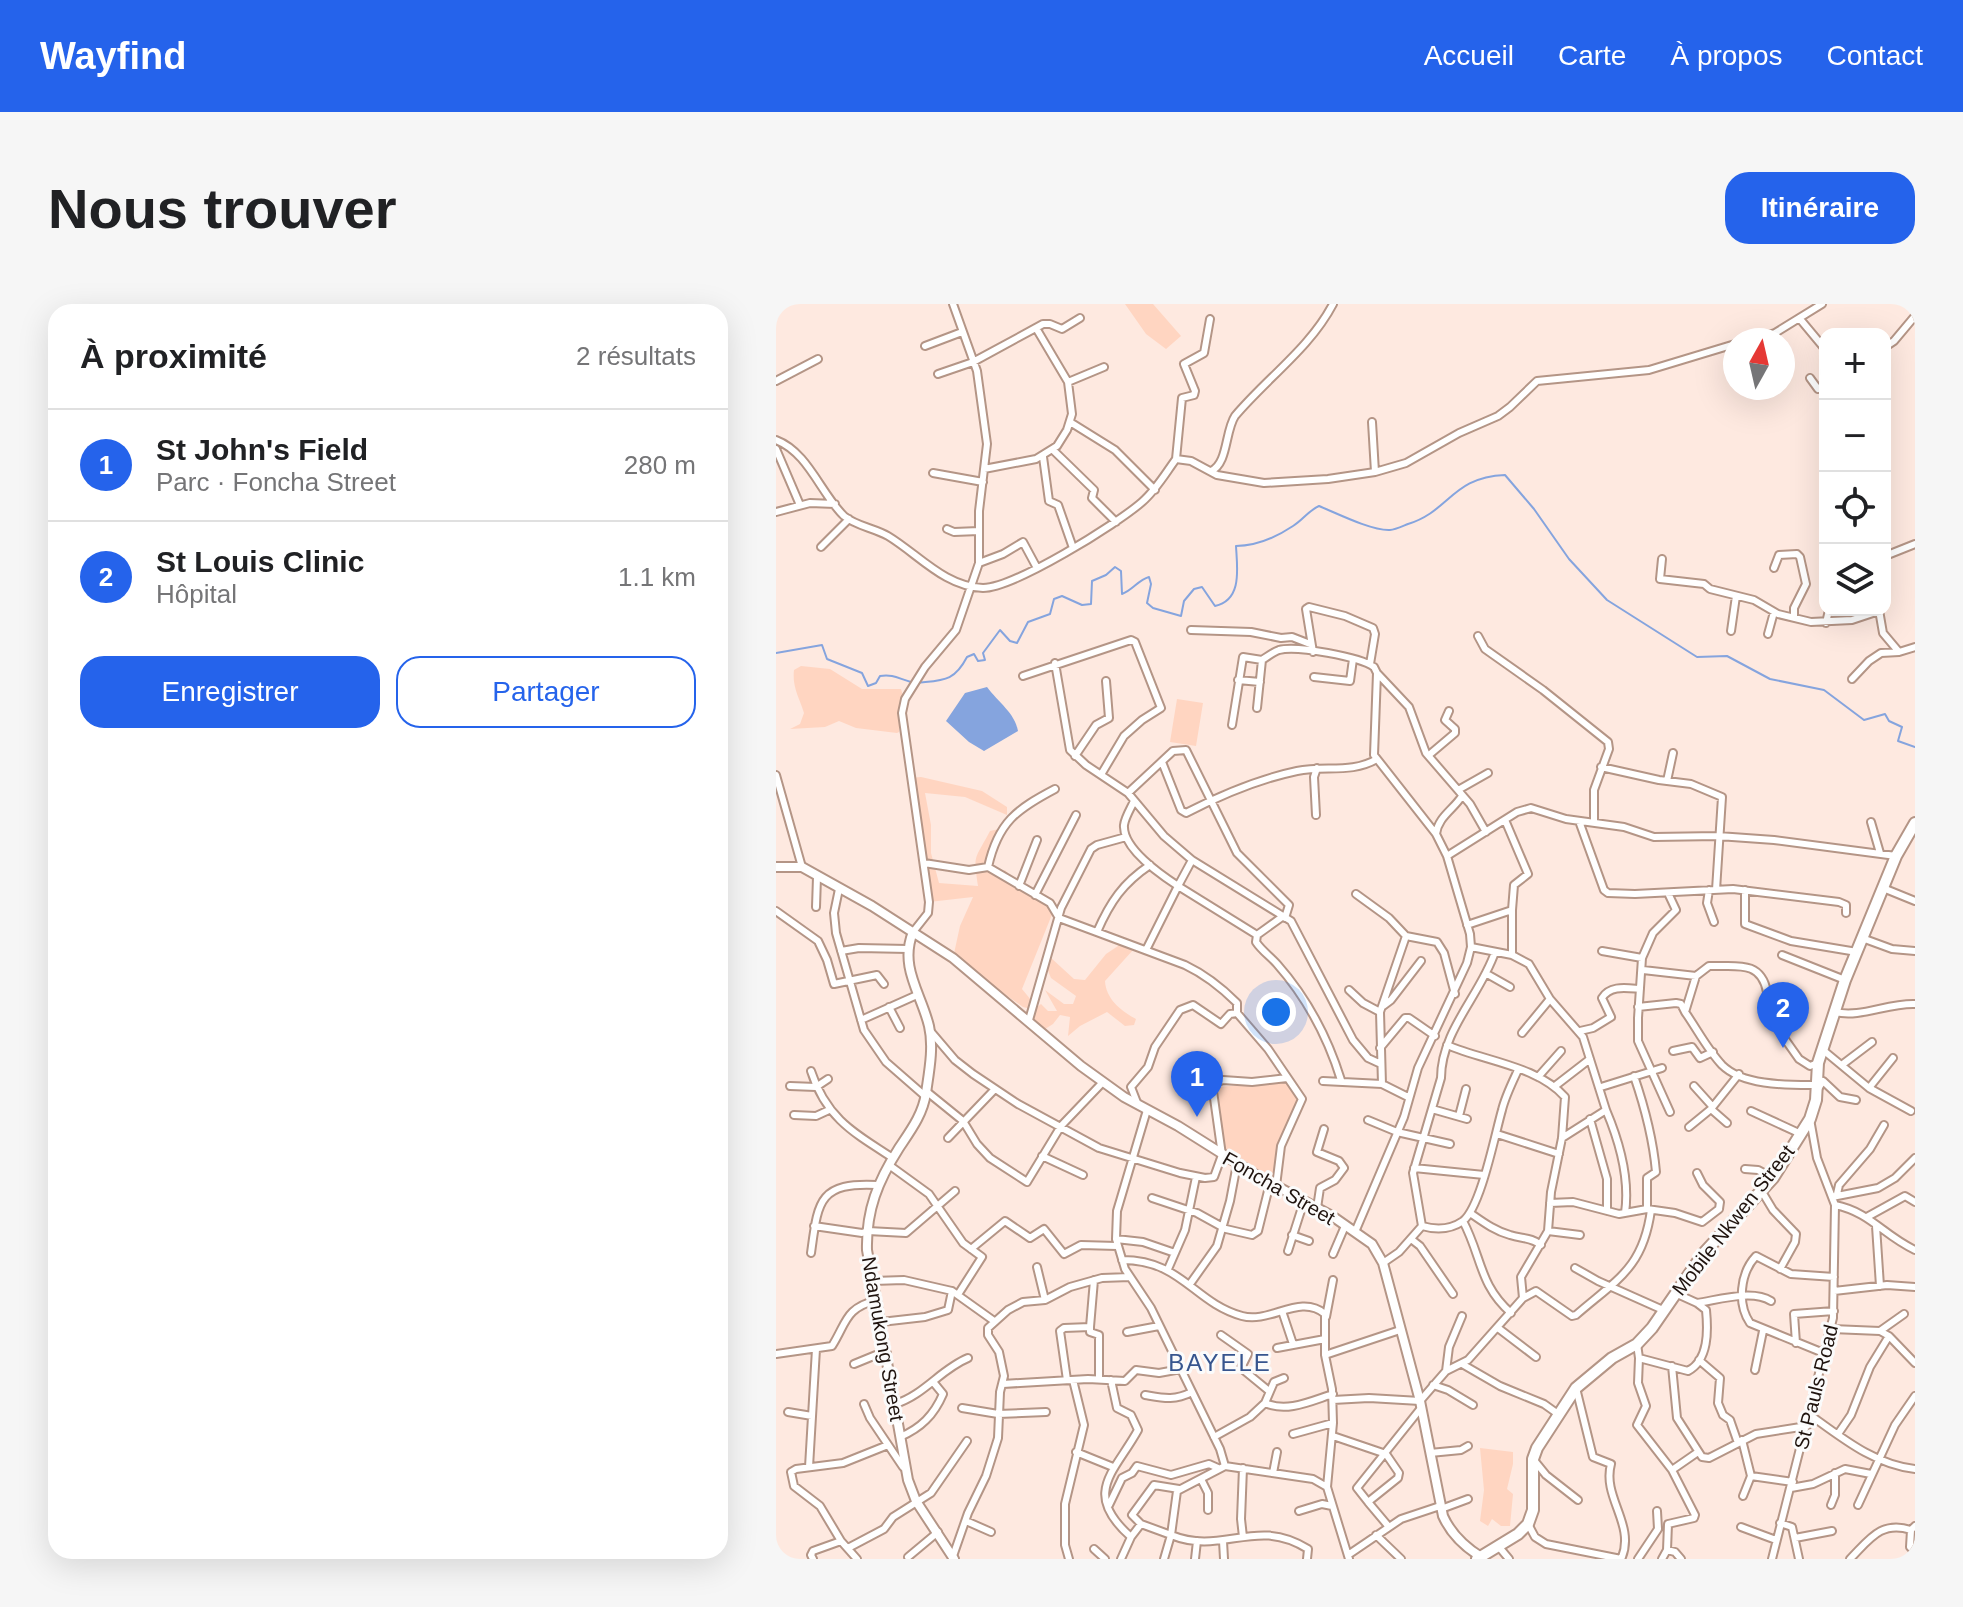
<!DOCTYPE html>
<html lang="fr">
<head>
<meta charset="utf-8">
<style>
	:root { --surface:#fff; --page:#f6f6f6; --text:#202124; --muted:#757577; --line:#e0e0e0; --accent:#2563eb }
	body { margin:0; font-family:Arial,sans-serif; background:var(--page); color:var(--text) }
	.controls { position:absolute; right:24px; top:24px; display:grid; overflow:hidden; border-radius:16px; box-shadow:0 8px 32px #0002 }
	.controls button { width:72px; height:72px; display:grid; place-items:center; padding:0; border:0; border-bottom:2px solid var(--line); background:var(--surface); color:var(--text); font:40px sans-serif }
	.compass { position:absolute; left:947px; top:24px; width:72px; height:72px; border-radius:50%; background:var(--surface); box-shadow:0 8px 32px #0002; rotate:8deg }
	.you { position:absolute; left:500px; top:708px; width:28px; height:28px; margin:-20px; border:6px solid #fff; border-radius:50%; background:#1a73e8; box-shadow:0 0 0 12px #1a73e833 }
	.badge { display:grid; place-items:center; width:52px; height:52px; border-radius:50%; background:var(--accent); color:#fff; font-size:26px; font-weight:700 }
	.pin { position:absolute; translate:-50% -66px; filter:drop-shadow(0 2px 4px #0008) }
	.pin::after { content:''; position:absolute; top:42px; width:28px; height:24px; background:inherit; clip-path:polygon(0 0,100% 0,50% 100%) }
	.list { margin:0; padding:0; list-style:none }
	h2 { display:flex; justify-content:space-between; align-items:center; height:104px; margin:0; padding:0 32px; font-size:34px }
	h2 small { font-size:26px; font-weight:400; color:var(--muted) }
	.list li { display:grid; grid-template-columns:52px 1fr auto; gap:24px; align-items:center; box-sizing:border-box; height:112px; padding:0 32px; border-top:2px solid var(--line) }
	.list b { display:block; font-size:30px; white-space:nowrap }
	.list p { margin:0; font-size:26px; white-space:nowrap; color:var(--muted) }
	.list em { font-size:26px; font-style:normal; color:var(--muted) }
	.actions { display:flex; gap:16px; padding:24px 32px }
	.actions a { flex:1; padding:18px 0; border:2px solid var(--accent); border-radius:24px; text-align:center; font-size:28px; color:var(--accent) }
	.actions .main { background:var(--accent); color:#fff }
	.icon { flex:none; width:44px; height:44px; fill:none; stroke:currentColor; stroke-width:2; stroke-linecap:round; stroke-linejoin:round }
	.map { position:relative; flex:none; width:1139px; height:1255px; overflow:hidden; border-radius:24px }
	header { display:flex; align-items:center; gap:48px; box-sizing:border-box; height:112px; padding:0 40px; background:var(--accent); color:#fff }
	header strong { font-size:38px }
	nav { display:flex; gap:44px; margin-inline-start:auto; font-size:28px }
	.intro { display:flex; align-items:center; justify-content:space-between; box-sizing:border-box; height:192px; padding:0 48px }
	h1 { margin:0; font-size:56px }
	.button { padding:20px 36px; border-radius:24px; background:var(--accent); color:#fff; font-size:28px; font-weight:700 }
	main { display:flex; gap:48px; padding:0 48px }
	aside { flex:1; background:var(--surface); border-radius:24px; box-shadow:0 8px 32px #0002 }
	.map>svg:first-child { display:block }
</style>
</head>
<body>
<header>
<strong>Wayfind</strong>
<nav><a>Accueil</a><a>Carte</a><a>À propos</a><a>Contact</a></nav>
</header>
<div class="intro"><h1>Nous trouver</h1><a class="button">Itinéraire</a></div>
<main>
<aside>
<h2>À proximité<small>2 résultats</small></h2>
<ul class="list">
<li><span class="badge">1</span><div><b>St John's Field</b><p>Parc · Foncha Street</p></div><em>280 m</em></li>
<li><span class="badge">2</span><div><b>St Louis Clinic</b><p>Hôpital</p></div><em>1.1 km</em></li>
</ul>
<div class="actions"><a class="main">Enregistrer</a><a>Partager</a></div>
</aside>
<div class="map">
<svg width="1139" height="1255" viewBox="0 0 1139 1255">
	<rect width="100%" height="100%" fill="#fee9e0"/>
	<path fill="#ffd5c1" d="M349,0h28l28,32 -15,13 -20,-15z
		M25,362l29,3 32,20h39l2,7 -4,8v28l-2,1 -41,-5 -17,-7 -14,6 -35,2 10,-5 4,-11c-5,-16 -12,-26 -10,-43z
		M401,395l26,4 -7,43 -26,-4z
		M145,473l61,14 25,16v8l-42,-18 -40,-4 6,32v28l8,30 39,3c-5,-33 -3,-26 12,-55l9,-2 -11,36 11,9 6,-4 14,16 30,19 4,7 -31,77 9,11v9l-8,-2 -70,-49 7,-32 13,-29 -44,5 -19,-124z
		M343,637l26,10 -12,-1 -28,31c1,18 16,30 31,38l-2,6 -9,1 -18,-14 -27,14 -12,10 2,-19 -10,-2 -7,9 -11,7 -13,-11 2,-8 10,-8 7,7h9l-12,-21 19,14h9l3,-8 -25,-18 -5,-12 4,-9 24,22 11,1 21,-26 12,-8z
		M510,777l12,17 -18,55 -4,32 -53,-31 -5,-67z
		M704,1144l33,4v12l-6,25 6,5 -3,32h-9l-9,-7 -4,7 -8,-5 4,-31z"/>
	<path fill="#85a4de" d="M211,383c11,15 28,26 31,44l-34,20 -15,-9 -23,-21 19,-28z"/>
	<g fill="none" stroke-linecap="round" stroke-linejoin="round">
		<path stroke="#85a4de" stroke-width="2" d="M0,349l46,-8 5,14 35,14 6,13 8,-3 4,-7c14,-2 19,3 31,6
			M141,379c26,-3 37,-1 50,-26l7,-3 4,7 7,-1 -2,-7 17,-23 10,11 7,2 11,-21 22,-8 4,-15 8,-3 20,9 9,-1 1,-23 14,-6 9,-8 6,4 1,23c11,-4 16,-14 27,-17l2,7 -4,19 6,5 28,8 3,-15 10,-12 8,-2 13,19c28,-6 22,-39 21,-60 21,0 39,-8 57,-20 10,-6 15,-15 26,-20 17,7 53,25 71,24 5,0 13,-4 18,-6 42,-13 44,-47 97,-49l29,34 35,50 38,41 90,57 30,-1 43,23 54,11 40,30 21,-6 4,7 13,6 -4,14 17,6"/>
		<defs>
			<path id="minor" d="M1024,15l25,30
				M260,24l32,54
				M977,36l22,-7 47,-29
				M149,42l37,-14
				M1109,43l9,-6 21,-25
				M162,70l35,-12 70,-38h7l12,5 18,-11
				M1034,74l8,11 7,-5
				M0,77l42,-22
				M294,118l45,28 40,40
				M596,118l3,50
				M0,136c32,12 45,54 68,76 12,10 30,12 44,20 30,18 57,51 95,52 31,0 134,-64 159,-86 14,-12 23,-28 34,-43l15,2 26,14 47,8 64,-4 47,-7 31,-9 53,-30 39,-17 12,-9 27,-26 112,-11 86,-26
				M0,145l24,56
				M277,146l41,40 -2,8 24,24
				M267,153l6,44 9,4 15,43
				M400,155l6,-61 12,-3 1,-4 -11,-27 20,-11 6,-34
				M208,165l52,-10 21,-13 10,-16 5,-16 -4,-32 36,-15
				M435,167c17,-7 14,-40 24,-55 32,-38 75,-68 98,-112
				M157,169l50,9
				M0,208l34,-9 25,1
				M171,225l7,3 25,-1
				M45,243l28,-28
				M1109,252l30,-12
				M886,255l-2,20 44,5 6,5 44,11 24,14 33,8 41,-2 27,-9
				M203,259l24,-9 20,-12 14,26
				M998,264l5,-13 18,-1 3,3 6,27 -12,24v9
				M1103,306l4,23 16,19 16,-5
				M1050,319l3,-13
				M415,326l60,2 30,6 11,-1 18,7
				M955,327l5,-35
				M992,330l6,-22
				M702,332l7,13 58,41 65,52 1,7 -15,41v32
				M537,348l-7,-43 3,-2 36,9 28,12 2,6 -5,30
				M279,359l15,87 16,15 42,28 36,43 28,24 99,61 62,119 15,18 13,6
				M601,369l32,34 17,46 44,51 16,28
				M247,372l108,-36 4,2 26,66 -19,12 -18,16 -22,37
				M538,373l36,4 3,-22
				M1076,375l17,-18 12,-8 18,-1
				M462,376l22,2
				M481,404l5,-48
				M456,421l11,-68 19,3c5,-3 11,-8 17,-10 17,-5 81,7 95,17l3,6 -3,82 62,79 11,22 23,78 1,13 -4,16 -49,105 -14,49 -49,115
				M653,451l26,-22v-4l-10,-9 4,-9
				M299,452l21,-31 13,-7 -3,-37
				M386,458l19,48 5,3c35,-18 73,-34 111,-42 28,-6 54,3 80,-12
				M825,463l58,13 32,4 31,13 -6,93
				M0,471l26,92
				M891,477l6,-28
				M682,486l30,-17
				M352,489l45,-42 13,-1 51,103 52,52 -4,13
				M358,497c-3,7 -9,16 -10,24 -2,23 37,50 54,61l14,-26
				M540,511l-2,-38 3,-9
				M803,517l25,69 4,3 27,1 98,-5 106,13 7,3v8
				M1095,518l9,31
				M660,530c2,-17 17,-24 26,-38
				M671,552l70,-44 14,-4 35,11 58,8 30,10 64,-1 56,4 122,16
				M148,559l45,7 19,-3 62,36 9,15 126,47c21,10 36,22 52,38v10l31,36 34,50 -21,47 -5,40
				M212,563c10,-45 29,-58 67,-78
				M243,582l18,-46
				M1107,584l32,13
				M63,585l-5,24 2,20 28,97 22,32 39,34
				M933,586l-2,13 7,19
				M969,586v34l46,17 66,11
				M892,589l8,17 -23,23 -11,25 -4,60v23l32,71
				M580,590l33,24 17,18 31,6 7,11 11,41
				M259,591l41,-80
				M40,603l1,-30
				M736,606v45
				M0,607l42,30 9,19 7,24 43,-9 7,9
				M506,613l-25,18 -1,7c6,9 14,14 21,22 30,34 51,74 64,116
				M691,621l45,-15 2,-25 14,-11 -23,-54
				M137,628l15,-19 1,-11 -27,-189 3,-14 20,-32 31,-37 23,-67v-52l8,-67 -10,-73 -24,-67
				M321,628c13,-30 26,-49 53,-67
				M630,632l-26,76 2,72 26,13
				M1086,634l30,11 23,2
				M695,643l41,8 17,9 21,35 33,38 23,73 -44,28
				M370,646l32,-64 79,49
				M65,647l18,-3 49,1
				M826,647l40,7
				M1006,651l63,25
				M867,666l53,6
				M711,670l23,13
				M573,686l14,13 17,9
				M607,702l8,-6 30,-39
				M113,703l11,21
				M862,703l38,-4 5,1 4,8
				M1059,708c26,6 52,-9 80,-8
				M85,716l56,-25
				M253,716l32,-112 30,-59 6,-4 29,-8
				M804,727l13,-3 18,-11 -9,-19c8,-13 24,-10 38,-9
				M156,729l23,27 18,14 45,30 81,44 81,25 25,5 9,-1 8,-22 -10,-71 11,-4 29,2 35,-4
				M746,729l28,-34
				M604,744l25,-30h4l26,18
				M1047,746l46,38 42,23
				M897,747l19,-4 8,11 13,-6
				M1067,760l29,-22
				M35,767c15,47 43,62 82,87
				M858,772c11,32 19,62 22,96l-9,6v31
				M762,773l23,-26
				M547,777l59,3
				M1039,781c-27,0 -72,1 -93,-20 -15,-16 -25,-36 -37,-53l11,-36 13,-10c25,1 52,-7 58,26 2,9 -2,17 3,26l29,41 11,7 8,-3
				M14,782l26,1 12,-8
				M779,782l35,-27
				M918,782l18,20
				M825,783l61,-19
				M1093,784l24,-30
				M1042,785l5,-8 17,16 16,3
				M150,787l37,30 14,23 13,14 37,24 34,-56 42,-44
				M362,801l-7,-18 17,-20 7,-20 25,-37 13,-5 28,19 9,-10 7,-1
				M656,805l35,10
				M935,805l16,14
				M371,806l-30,101 -1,28 9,30 26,39 69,141 5,17
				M830,806c14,33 24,68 19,103
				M975,807l50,23
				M18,811l22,1 13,-6
				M683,812l7,-27
				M814,815l17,60v32
				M592,816l29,12 53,12
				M913,823l22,-18 28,-35
				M721,830l62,20
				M172,834l47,-49
				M266,852l41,19
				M113,861l40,29 34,49 19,14 -23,36
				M638,864l70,7
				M969,865l13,1 15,8
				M921,869l6,12 17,17 -1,7
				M985,886l12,20 23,24 -1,8 -15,27
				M1061,890l2,-9 31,-36 14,-24
				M1056,893l46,-9 17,-10 20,-20
				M376,894l45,15 29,16 26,6 6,-4 12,-48
				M774,899l23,-1 46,12 28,-5 28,4 27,9 17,-13
				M1059,901c35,7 48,30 80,45
				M541,904l3,-20 15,-8 9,-12 -5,-7 -22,-9 7,-23
				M694,909c13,9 25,18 40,22 12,4 21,2 31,10
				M1091,913l38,-21 10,6
				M687,917c19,36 16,64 48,92
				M38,922l48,7 6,-2 38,2 49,-42
				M646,922c14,4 28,4 41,-5 18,-14 32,-87 39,-111 3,-13 10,-27 16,-40
				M1100,922l4,60
				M772,927l32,4
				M516,931l17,6
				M340,935l27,3 32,11
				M635,935l9,7 33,48
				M195,945l34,-28 25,17 14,-9 20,25 17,-9 36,1
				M512,947l16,-50
				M35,949c7,-51 7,-71 66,-68
				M557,950l12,-28
				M346,956c60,0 71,42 120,56 28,8 58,-23 83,-2v41l7,34 1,34 -6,64
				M607,959l16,-11 23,-26 -9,-53 28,-95c0,-47 40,-84 54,-126
				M261,963l8,33
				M799,964l23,13 65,29
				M392,965l17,-39 11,-53
				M97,977l31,-1 48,11 42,30
				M414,980l27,-38 13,-45 7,-37
				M1058,987l53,-6 28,2
				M747,994l13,-7 36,25 4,-1c40,-35 67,-46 75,-105
				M921,999c21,-3 55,-14 74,-2
				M506,1007l11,33
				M550,1013l7,-37
				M105,1018l44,-5 23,-7 4,-19
				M314,1023v5l9,3v44
				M314,1023l4,-47
				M722,1024l38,29
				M1056,1025l48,2 9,5 26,27
				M1104,1027l24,-17
				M351,1028l32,-6
				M445,1031l27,19 -7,14 28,23
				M1020,1039l-2,-29 40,-3
				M861,1040l2,14 49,13c21,-11 20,-41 18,-61l-9,-7 -22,-10
				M501,1044l48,-9
				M0,1050l56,-8c15,-24 13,-38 45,-46
				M1050,1050l-76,-31c-13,-19 -10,-50 6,-67l35,18 43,3
				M549,1051l75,-25
				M863,1054l-1,25 8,23 -9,19 35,45 23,45 -1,3 -26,6 -1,26 -5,9
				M923,1056l21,18 -2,25 5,12 7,5 8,23
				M78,1060l22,-9 11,-2
				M686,1060l38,22 44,18 14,10
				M896,1062l5,52 25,39 7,1 47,-24 51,-8
				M979,1066l8,-39
				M670,1067l3,-24 13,-31
				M291,1076l-7,-49 4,-3 26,-1
				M335,1076l6,28 14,7 7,15c-23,42 -57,63 -7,107
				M227,1080l85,-5 37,2 11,-11 23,3 22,-4
				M657,1081l15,5 25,15
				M800,1084l17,69 18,7c-9,33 24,60 11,93
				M369,1091c18,3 29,6 47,-3
				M557,1096l36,-2 51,3 26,-30 22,-11 55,-62 -2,-21 27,-46 3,-39 11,-54 3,-41c-27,-31 -81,-36 -118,-52
				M489,1099c22,10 46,-2 68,-9
				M88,1100l6,14 33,49
				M119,1100c29,-9 46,-35 73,-46
				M186,1104l36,6 48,-2
				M12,1108l24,4
				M1034,1111c32,23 65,50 105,54
				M517,1130l40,-11
				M1062,1130l13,-19 19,-48 19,-31
				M557,1132l53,18 13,19 -1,5 -30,24 21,25
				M124,1133c21,-9 34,-22 43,-43l-9,-11
				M438,1133l36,-20 15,-14 9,-21 10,-4
				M966,1136l9,36 -8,20
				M300,1148l37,15
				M654,1149l31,-3 7,-4
				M757,1155l13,16 32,25
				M33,1163l7,-118
				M467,1164l-2,51 2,18
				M896,1166l26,-18
				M497,1169l4,-21
				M975,1172l42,6
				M425,1175l7,14v17
				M1015,1184l22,-4 32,-15 26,5
				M592,1198l-11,-14 64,-80
				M333,1201l13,-27 10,-5 5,-7 34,9 38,-11 9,4
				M1055,1201l4,-10v-22
				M1082,1201l37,-80 20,-29
				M665,1205l27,-10
				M523,1207l23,-7 10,2
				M190,1217l25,11
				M1004,1219l12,4 7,32
				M365,1220l-9,-9 22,-30 25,4
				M752,1220l7,13 11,7 75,15
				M1139,1222l-4,4 -1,17 5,5
				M965,1223l35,13
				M600,1231l25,24
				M1019,1234l37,-7
				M447,1237l1,18
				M723,1243l10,12
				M72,1244l36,-19 9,-12 38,-24 36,-52
				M318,1245l11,10
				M891,1246l8,2 6,7
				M572,1251l53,-36 39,-13
				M132,1253l30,-25
				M37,1255l-2,-4 2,-4 28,-10
				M81,1255l-16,-18 -21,-35 -26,-20 -3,-14 5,-3 47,-6 45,-18
				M176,1255l16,-46 18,-37 12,-38 2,-46 4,-16 -5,-24 -11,-17v-7l20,-18 15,-8 22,-2 25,-13 32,-9 28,-1
				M293,1255l-4,-14v-41l19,-79 -11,-45
				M345,1255l10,-22 10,-13 30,11 6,-44 48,-25 88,13 14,8 22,72
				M388,1255l7,-24c52,21 85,-19 137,14l-1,10
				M419,1255l2,-18
				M862,1255l20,-30 -1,-18
				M996,1255l61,-241 2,-113 -18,-47 -7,-39
				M1074,1255c19,-19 31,-39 61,-29"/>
			<path id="major" d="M0,563h26l70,39 81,52 128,108 43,31 54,29 78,49 76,41 40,28 11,19 37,138 23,115c8,18 22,31 38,41
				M137,628c-14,35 8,61 16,94 5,21 0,46 -3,67 -3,21 -15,37 -27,55 -21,33 -33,62 -32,102l41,230 8,21 38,58"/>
			<path id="highway" d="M701,1255l41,-25 10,-10 5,-14v-51l4,-11 39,-60 36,-30 25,-14 15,-16 51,-74 70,-76 37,-59 6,-19 2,-37 27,-83 51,-124 19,-33"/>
		</defs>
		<use href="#minor" stroke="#b49586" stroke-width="10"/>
		<use href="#major" stroke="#b49586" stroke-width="12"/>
		<use href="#highway" stroke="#b49586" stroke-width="14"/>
		<use href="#minor" stroke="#fff" stroke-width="6"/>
		<use href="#major" stroke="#fff" stroke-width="8"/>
		<use href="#highway" stroke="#fff" stroke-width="10"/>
	</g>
	<g text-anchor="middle" stroke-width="6" stroke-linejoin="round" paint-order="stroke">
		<g font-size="20" fill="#1f130e" stroke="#fbfbfb">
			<text transform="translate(503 884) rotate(30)" y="7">Foncha Street</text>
			<text transform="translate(957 916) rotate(-52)" y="7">Mobile Nkwen Street</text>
			<text transform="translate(107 1035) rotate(80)" y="7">Ndamukong Street</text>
			<text transform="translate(1040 1083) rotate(-76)" y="7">St Pauls Road</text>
		</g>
		<g font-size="24" letter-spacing="2" fill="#37558e" stroke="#fbfbfb">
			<text x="444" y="1067">BAYELE</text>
		</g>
	</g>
</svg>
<div class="controls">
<button>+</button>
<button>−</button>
<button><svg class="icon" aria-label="locate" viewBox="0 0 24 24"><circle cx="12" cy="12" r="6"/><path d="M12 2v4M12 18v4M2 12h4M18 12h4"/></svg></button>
<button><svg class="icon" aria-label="layers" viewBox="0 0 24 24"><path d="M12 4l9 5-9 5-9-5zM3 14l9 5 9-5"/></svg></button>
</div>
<svg class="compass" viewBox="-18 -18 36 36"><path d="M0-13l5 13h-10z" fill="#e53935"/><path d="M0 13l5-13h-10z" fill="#757577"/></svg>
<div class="you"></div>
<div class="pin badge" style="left:421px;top:813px">1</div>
<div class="pin badge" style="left:1007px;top:744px">2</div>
</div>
</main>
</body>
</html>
